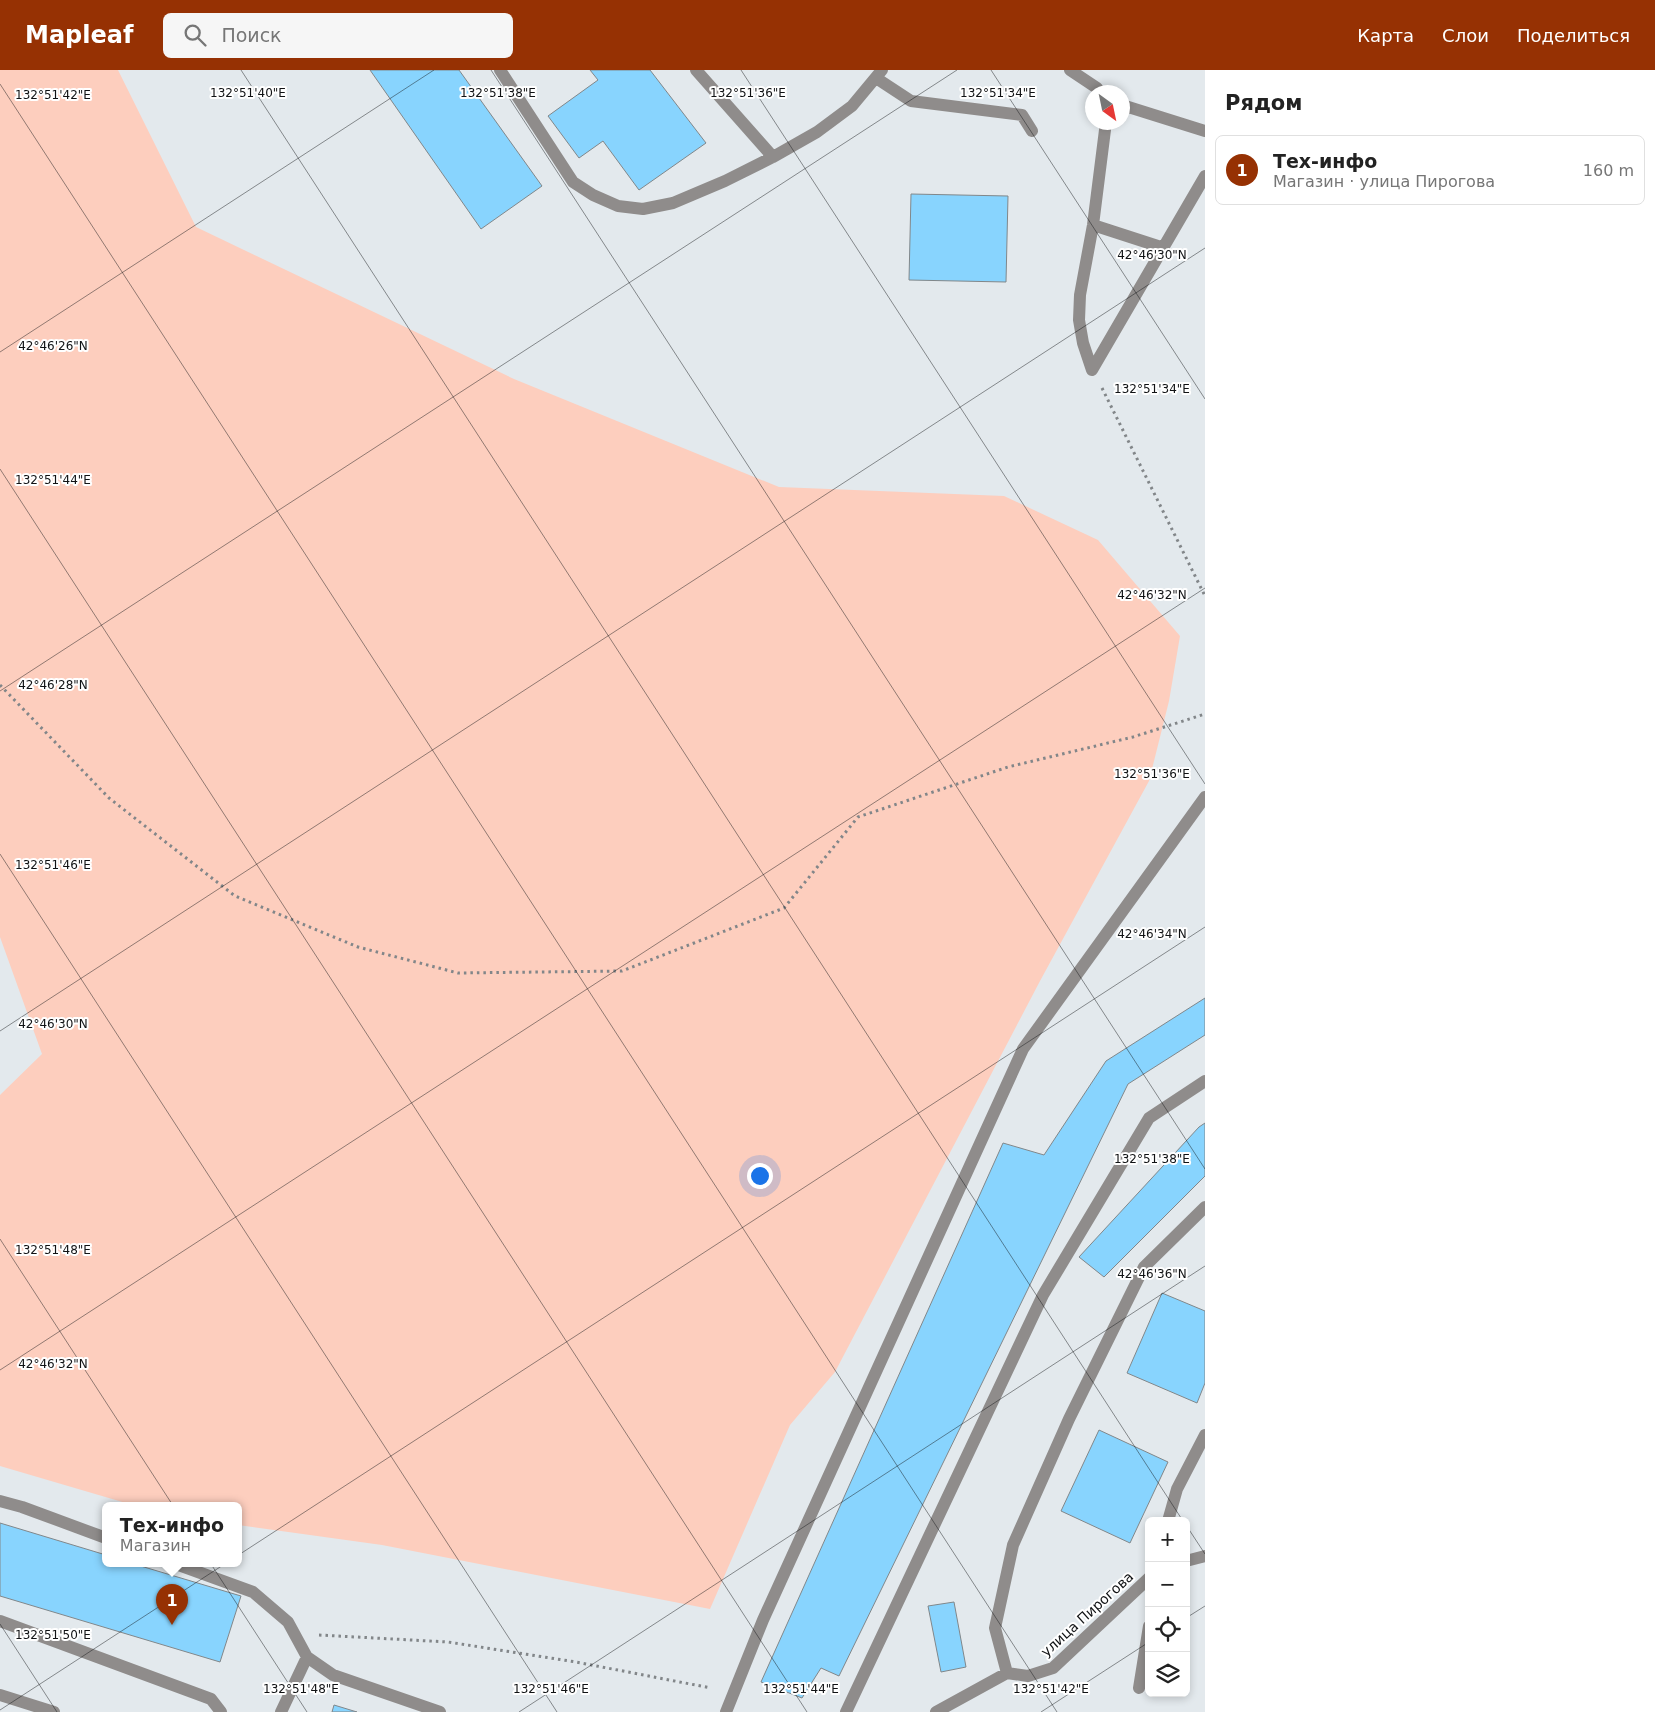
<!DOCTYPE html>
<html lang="ru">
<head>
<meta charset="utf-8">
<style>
	:root { --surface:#fff; --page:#f6f6f6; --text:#222; --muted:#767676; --line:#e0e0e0; --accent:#963103 }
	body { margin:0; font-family:"DejaVu Sans",sans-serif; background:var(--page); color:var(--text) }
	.controls { position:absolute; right:15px; bottom:15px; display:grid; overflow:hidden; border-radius:8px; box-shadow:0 2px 8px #0003 }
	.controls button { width:45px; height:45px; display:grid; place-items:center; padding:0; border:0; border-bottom:1px solid var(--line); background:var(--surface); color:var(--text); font:25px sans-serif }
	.compass { position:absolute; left:1085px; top:15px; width:45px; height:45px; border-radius:50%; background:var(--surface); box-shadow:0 2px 8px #0003; rotate:147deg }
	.you { position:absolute; left:759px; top:1105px; width:18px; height:18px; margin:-12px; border:4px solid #fff; border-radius:50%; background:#1a73e8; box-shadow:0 0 0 8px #1a73e833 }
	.badge { display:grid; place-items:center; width:32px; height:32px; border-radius:50%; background:var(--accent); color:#fff; font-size:16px; font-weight:700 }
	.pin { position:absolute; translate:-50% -41px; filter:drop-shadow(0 1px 2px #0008) }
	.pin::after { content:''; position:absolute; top:26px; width:18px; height:15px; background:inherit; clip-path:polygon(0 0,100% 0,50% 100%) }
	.popup { position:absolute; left:102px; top:1432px; width:140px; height:65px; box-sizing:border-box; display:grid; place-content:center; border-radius:8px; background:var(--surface); filter:drop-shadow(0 1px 4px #0005); font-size:16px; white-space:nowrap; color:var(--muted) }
	.popup b { font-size:19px; color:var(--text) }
	.popup::after { content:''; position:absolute; left:50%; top:100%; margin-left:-10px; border:10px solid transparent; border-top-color:var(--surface) }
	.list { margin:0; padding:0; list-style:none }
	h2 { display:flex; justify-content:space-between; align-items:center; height:65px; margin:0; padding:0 20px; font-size:21px }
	h2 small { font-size:16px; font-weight:400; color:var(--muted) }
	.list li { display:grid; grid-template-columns:32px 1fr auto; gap:15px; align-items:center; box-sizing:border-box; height:70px; margin:0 10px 10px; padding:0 10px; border:1px solid var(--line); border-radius:8px }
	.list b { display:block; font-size:19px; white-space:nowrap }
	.list p { margin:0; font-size:16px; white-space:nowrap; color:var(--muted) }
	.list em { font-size:16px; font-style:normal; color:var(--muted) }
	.icon { flex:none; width:28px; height:28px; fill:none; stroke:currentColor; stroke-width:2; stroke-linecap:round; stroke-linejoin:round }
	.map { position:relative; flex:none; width:1205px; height:1642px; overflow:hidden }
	header { display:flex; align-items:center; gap:30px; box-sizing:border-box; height:70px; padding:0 25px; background:var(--accent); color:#fff }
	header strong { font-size:24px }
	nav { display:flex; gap:28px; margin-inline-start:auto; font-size:18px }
	.search { width:350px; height:45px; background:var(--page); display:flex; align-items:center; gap:12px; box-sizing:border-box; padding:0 18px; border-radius:8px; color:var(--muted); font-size:19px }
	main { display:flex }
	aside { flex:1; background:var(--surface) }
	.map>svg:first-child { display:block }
</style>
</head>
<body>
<header>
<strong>Mapleaf</strong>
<div class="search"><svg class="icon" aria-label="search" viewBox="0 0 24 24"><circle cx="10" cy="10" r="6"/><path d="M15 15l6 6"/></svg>Поиск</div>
<nav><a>Карта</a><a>Слои</a><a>Поделиться</a></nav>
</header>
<main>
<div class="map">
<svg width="1205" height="1642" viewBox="0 0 1205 1642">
	<rect width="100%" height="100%" fill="#e3e9ed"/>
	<path fill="#fdcebe" d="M0,0h118l78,157 318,152 265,108 225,9 94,44 82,96 -11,65 -20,80 -109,200 -205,391 -45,53 -80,184 -328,-64 -144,-20v-19h-102l-136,-40v-371l42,-41 -42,-117z"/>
	<path fill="#88d4fe" stroke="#81878a" d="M370,0h89l83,116 -61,43z
		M590,0h60l56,73 -67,47 -36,-49 -24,17 -31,-42 50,-36z
		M911,124l97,2 -2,86 -97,-2z
		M1205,928v37l-77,49 -289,592 -18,-8 -19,30 -41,-16 242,-539 41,12 62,-94z
		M1205,1053v53l-101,101 -25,-20 120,-130z
		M1162,1223l43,18v72l-8,20 -70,-30z
		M1099,1360l69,32 -38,81 -69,-32z
		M0,1453l106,32v9h28l107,32 -21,66 -220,-66z
		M954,1532l12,65 -25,5 -13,-66z
		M334,1635l23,7h-25z"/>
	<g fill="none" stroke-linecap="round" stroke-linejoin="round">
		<path stroke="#828689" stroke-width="3" stroke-dasharray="2.5 4" stroke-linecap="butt" d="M1102,318l103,208
			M0,615l109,113 126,98 123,51 100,26 164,-2 162,-63 74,-91 150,-50 125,-30 72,-23
			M319,1565l129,7 128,20 135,26"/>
		<path stroke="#8f8c8b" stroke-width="12" d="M500,0l73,112 20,13 25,11 25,3 30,-6 52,-22 48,-24 44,-25 35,-26 30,-36
			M696,0l77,87
			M1070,0l27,18 3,4
			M876,8l35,23 111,14 10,16
			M1122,35l83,26
			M1093,155l71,23
			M1092,300l-9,-27 -4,-23 1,-25 13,-70 13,-103
			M1092,300l113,-194
			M0,1431l22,6 84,31
			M1168,1451l9,-32 28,-54
			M1186,1491l19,-5
			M176,1494l77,28 35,30 19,35 26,18 107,37
			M0,1551l211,78 10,13
			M1007,1603l-12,-45 18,-83 56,-126 75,-152 61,-60
			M1139,1618l10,-62
			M0,1625l54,17
			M281,1642l26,-55
			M726,1642l37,-92 260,-571 182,-252
			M846,1642l197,-417 106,-177 56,-37
			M936,1642l71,-39 21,3 25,-8 96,-90"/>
	</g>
	<path fill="none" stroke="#101214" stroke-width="1" stroke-opacity="0.45" d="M241,0l942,1451M491,0l714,1099M741,0l464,714M991,0l214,329M0,14l1057,1628M0,282l434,-282M0,399l807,1243M0,621l957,-621M0,784l557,858M0,961l1205,-783M0,1169l307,473M0,1300l1205,-782M1186,1455l19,29M1186,1548l19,-12M0,1554l57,88M0,1640l1205,-783M519,1642l686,-446M1041,1642l108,-70"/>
	<g text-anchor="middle" stroke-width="4" stroke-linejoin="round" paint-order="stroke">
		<g font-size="14" fill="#101214" stroke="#fff">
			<text transform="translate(1087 1544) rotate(-42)" y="5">улица Пирогова</text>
		</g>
	</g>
	<g font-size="12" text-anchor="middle" fill="#101214" stroke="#fff" stroke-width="4" stroke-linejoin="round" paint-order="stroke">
		<text x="248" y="27">132°51'40"E</text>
		<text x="498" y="27">132°51'38"E</text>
		<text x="748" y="27">132°51'36"E</text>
		<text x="998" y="27">132°51'34"E</text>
		<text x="53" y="29">132°51'42"E</text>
		<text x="1152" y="189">42°46'30"N</text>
		<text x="53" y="280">42°46'26"N</text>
		<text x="1152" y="323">132°51'34"E</text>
		<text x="53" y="414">132°51'44"E</text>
		<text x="1152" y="529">42°46'32"N</text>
		<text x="53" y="619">42°46'28"N</text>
		<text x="1152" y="708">132°51'36"E</text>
		<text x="53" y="799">132°51'46"E</text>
		<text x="1152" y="868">42°46'34"N</text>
		<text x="53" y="958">42°46'30"N</text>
		<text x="1152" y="1093">132°51'38"E</text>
		<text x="53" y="1184">132°51'48"E</text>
		<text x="1152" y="1208">42°46'36"N</text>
		<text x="53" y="1298">42°46'32"N</text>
		<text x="53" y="1569">132°51'50"E</text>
		<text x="301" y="1623">132°51'48"E</text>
		<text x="551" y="1623">132°51'46"E</text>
		<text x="801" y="1623">132°51'44"E</text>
		<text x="1051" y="1623">132°51'42"E</text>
	</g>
</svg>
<div class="controls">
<button>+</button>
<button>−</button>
<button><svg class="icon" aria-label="locate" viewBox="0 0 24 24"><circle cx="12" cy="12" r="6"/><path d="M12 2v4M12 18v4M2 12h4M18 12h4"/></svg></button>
<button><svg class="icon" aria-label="layers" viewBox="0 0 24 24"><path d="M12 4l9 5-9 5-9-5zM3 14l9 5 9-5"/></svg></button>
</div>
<svg class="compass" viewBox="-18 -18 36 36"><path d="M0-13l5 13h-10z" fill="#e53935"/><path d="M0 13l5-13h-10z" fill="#767676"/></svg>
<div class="you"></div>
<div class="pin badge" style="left:172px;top:1555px">1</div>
<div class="popup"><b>Тех-инфо</b>Магазин</div>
</div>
<aside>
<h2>Рядом<small></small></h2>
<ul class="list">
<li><span class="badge">1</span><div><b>Тех-инфо</b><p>Магазин · улица Пирогова</p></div><em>160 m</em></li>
</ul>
</aside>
</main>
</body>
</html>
